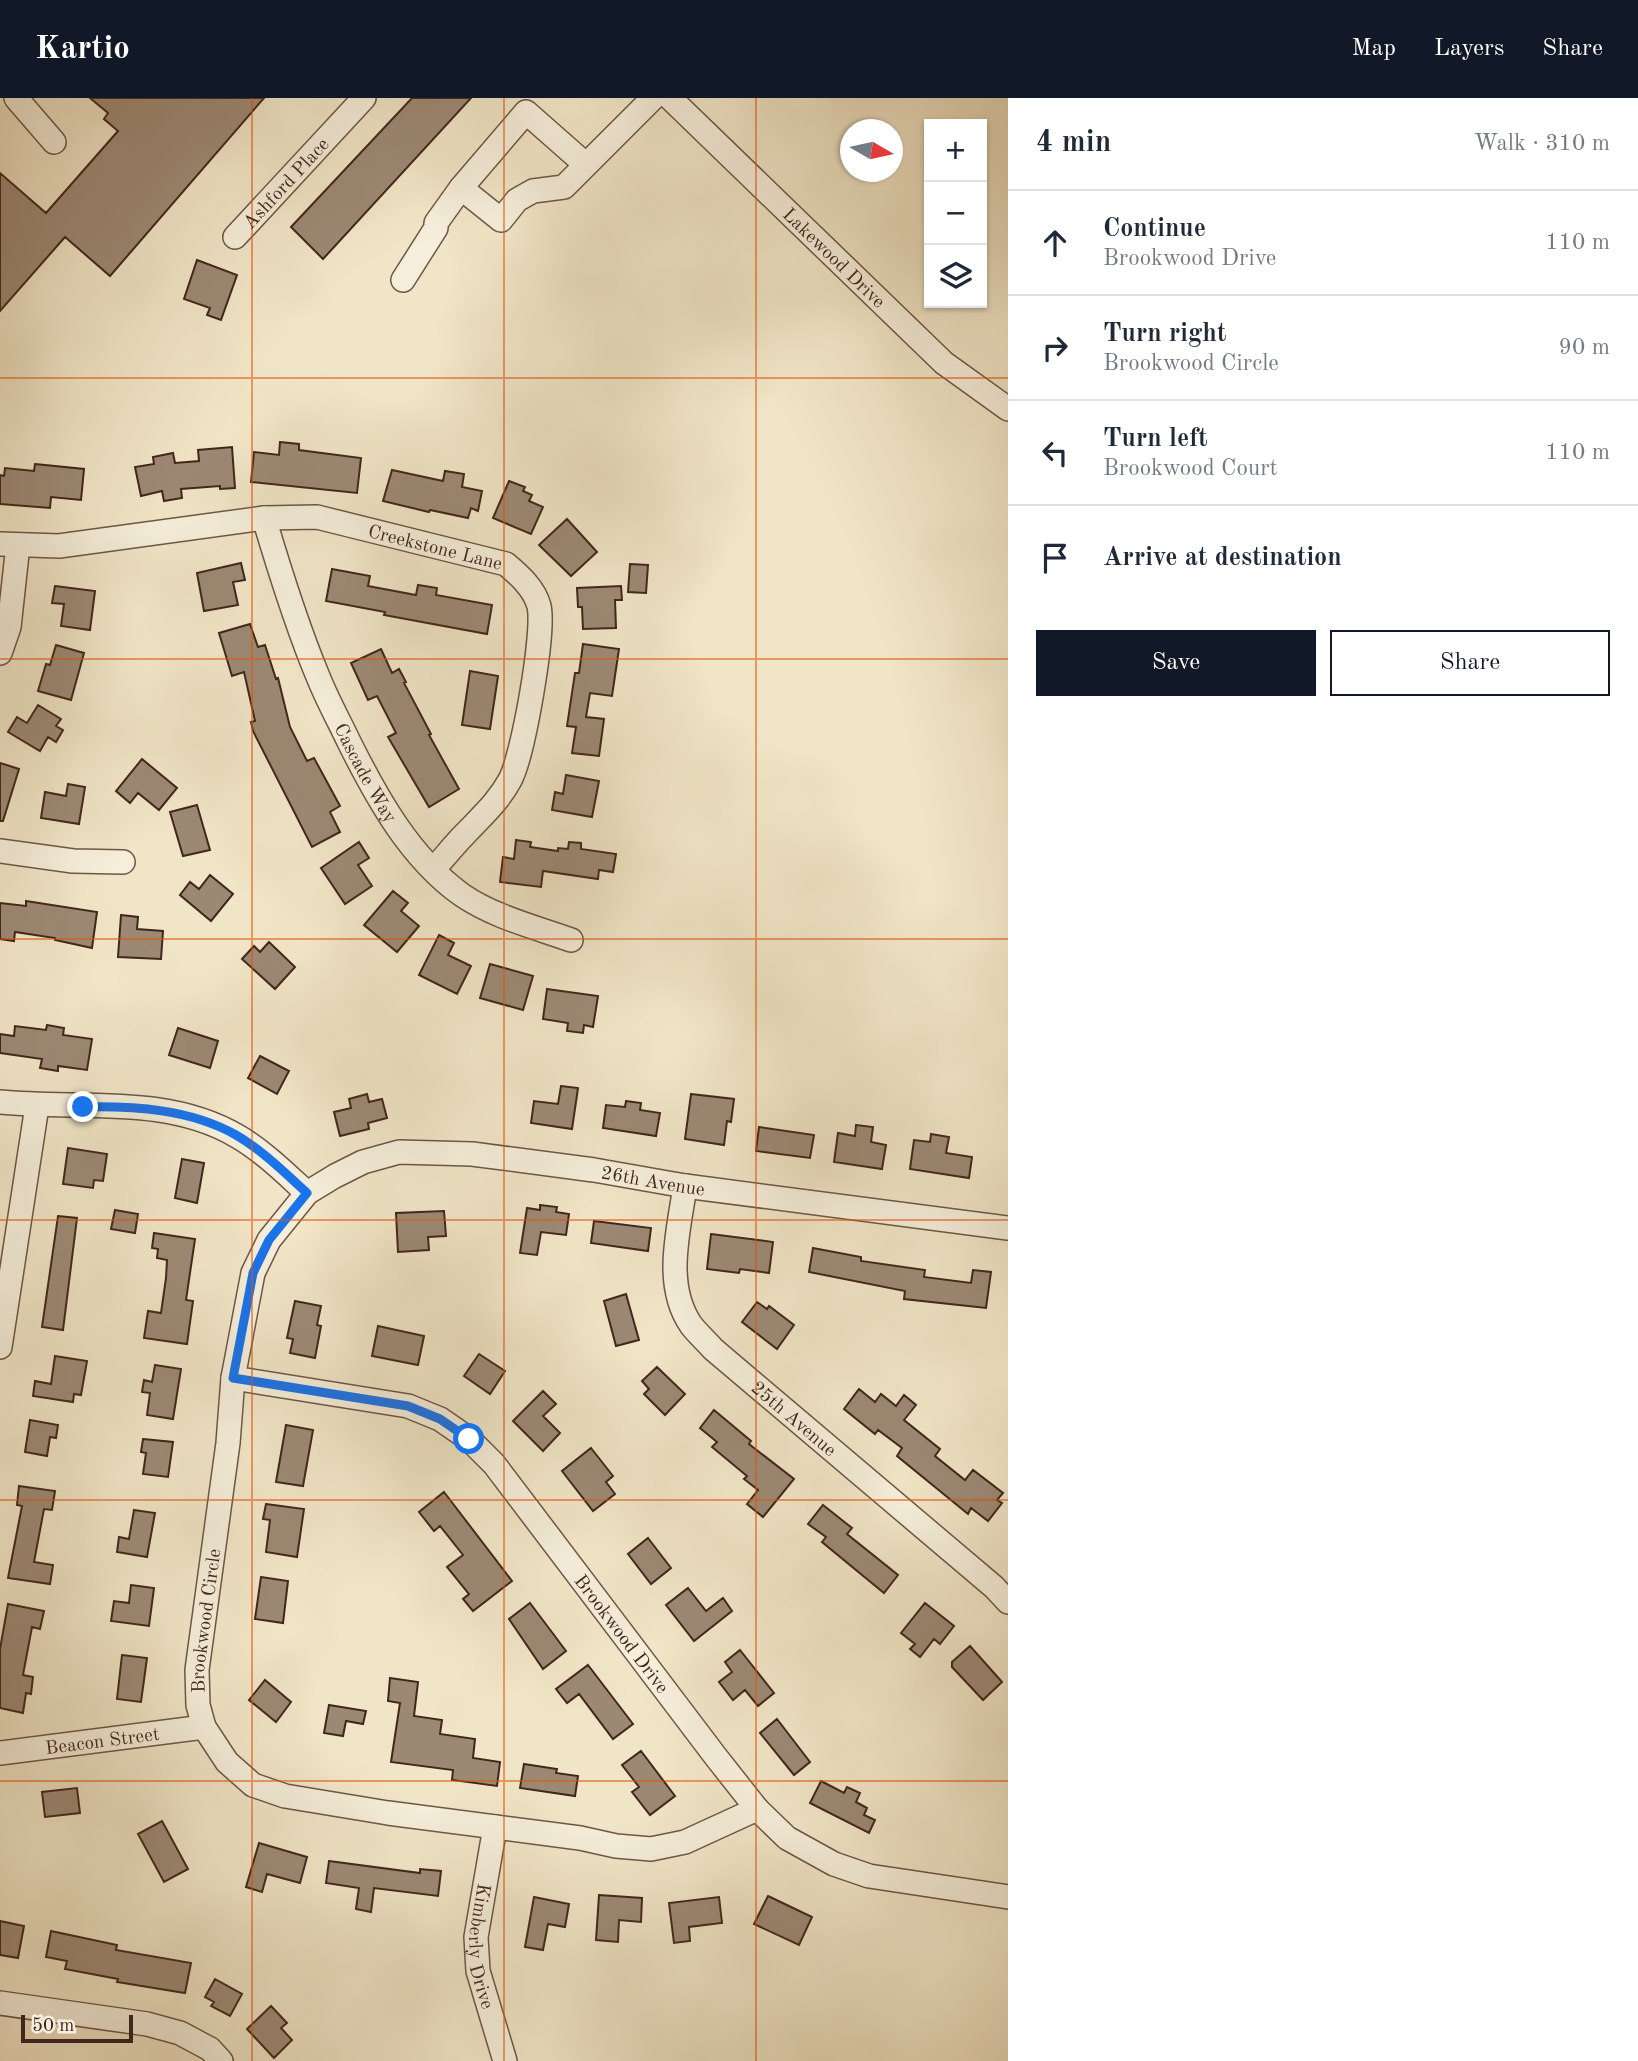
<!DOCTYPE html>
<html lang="en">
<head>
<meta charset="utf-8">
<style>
	:root { --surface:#fff; --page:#f6f6f7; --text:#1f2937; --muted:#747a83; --line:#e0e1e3; --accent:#111827 }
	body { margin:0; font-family:"Old Standard TT",serif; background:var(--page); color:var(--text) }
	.controls { position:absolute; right:21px; top:21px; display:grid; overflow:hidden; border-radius:0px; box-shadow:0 2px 5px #0004 }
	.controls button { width:63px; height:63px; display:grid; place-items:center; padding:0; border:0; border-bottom:2px solid var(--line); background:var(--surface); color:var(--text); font:35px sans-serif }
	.compass { position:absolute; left:840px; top:21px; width:63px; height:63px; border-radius:50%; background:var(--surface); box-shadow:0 2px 5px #0004; rotate:99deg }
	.scale { position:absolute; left:21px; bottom:18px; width:112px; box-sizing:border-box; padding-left:7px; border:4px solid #42261c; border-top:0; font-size:19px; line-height:24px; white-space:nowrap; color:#42261c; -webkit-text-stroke:5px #f5eeda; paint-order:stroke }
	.stop { position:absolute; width:21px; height:21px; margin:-16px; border:5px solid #1a73e8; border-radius:50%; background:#fff }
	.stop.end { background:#1a73e8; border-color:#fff; box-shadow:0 2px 7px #0008 }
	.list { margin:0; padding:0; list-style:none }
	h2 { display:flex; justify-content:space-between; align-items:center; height:91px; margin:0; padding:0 28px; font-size:30px }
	h2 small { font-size:23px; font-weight:400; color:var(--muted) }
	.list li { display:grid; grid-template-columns:46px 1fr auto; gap:21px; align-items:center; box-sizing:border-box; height:105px; padding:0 28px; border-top:2px solid var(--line) }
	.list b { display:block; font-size:26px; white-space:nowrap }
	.list p { margin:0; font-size:23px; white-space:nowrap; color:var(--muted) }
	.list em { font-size:23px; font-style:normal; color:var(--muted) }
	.actions { display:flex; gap:14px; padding:21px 28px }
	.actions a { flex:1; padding:16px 0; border:2px solid var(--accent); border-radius:0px; text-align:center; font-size:24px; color:var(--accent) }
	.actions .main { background:var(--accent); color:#fff }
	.icon { flex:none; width:38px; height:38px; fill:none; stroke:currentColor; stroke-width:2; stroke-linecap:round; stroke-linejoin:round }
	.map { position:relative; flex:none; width:1008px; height:1963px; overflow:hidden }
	header { display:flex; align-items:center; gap:42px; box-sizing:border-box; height:98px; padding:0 35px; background:var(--accent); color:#fff }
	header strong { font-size:33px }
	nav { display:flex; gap:38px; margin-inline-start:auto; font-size:24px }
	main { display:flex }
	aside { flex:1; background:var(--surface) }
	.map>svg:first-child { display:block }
</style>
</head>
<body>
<header>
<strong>Kartio</strong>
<nav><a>Map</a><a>Layers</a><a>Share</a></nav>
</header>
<main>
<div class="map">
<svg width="1008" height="1963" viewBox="0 0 1008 1963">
	<rect width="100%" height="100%" fill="#f0e5c6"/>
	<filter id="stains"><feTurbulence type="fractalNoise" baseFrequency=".00286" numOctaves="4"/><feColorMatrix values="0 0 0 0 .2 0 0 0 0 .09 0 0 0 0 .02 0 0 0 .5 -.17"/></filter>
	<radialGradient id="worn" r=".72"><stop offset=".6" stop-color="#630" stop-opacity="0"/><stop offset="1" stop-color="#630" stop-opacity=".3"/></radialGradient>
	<path fill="#9c8974" stroke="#42261c" stroke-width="2" d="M90,0h174l-154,178 -45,-39 -65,74v-138l46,40 72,-82 -14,-12 4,-6z
		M412,0h59l-148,161 -32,-32z
		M197,162l40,15 -16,45 -14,-5 3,-7 -26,-9z
		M280,344l19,2v6l62,8 -4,35 -106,-11 3,-30 25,3z
		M232,349l3,41 -15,1v-3l-39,3 1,9 -18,3 -2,-10 -21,5 -6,-29 19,-3 -1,-7 20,-4 2,10 24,-2 -1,-11z
		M35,366l49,5 -3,31 -30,-3 -1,11 -50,-4v-29l4,1 1,-8 29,3z
		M392,372l51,11 2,-10 19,3 -2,13 20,4 -4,20 -7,-3 -3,10 -38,-8 -1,2 -46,-11z
		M509,383l16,6 -2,4 9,4 -3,6 14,6 -12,27 -38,-16z
		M567,421l30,33 -26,24 -32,-31z
		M241,465l4,17 -12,2 5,23 -34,6 -7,-38z
		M630,466l18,1 -2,28 -18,-1z
		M332,471l38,7 -2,10 48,9 2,-10 19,3 -1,7 56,10 -5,29 -103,-19 1,-3 -59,-11z
		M55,488l40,5 -5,39 -29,-4 3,-22 -12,-1z
		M621,488l1,14h-7l1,28 -33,1 -1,-22h-4l-1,-19z
		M250,526l8,23 7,-2 11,34 2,-1 12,49 17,34 7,-3 26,48 -10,6 10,20 -28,15 -59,-116 -2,-9 4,-1 -11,-49 -12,4 -13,-43z
		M583,546l36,5 -7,47 -22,-3 -4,24 18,2 -5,37 -27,-3 4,-26 -9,-1 8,-53h4z
		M56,547l28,8 -13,47 -33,-9 8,-27 4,1z
		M381,551l11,24 7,-4 7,13 -2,1 27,51 -2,1 30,54 -30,18 -41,-70 8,-4 -19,-37 -9,4 -17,-37z
		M470,573l28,5 -8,53 -28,-4z
		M38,607l23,14 -5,7 7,4 -7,12 -8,-5 -8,14 -32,-19 9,-15 10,6z
		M142,661l35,29 -18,22 -21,-17 -8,10 -14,-12z
		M0,665l19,6 -16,52h-3z
		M566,677l33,6 -7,36 -40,-7 3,-18 8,2z
		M68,686l17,3 -6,37 -38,-6 4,-26 21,4z
		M197,707l13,45 -27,6 -13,-44z
		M516,742l15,2 -1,5 28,4v-3l10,1 1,-7 12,1v6l35,5 -3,18 -14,-2 -1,9 -55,-8 -2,16 -41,-5 3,-25 11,2z
		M359,744l10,16 -11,7 14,21 -27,18 -24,-36z
		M210,777l23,19 -22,27 -31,-26 10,-13 9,7z
		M393,793l15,12 -7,8 18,15 -22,26 -33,-27z
		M26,803l71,11 -5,36 -37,-8v-2l-40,-6 -1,9 -14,-2v-36l26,3z
		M121,817l17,2 -1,12 26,2 -2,28 -43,-2z
		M439,837l15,8 -6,12 23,11 -14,28 -38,-19z
		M269,844l26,25 -20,22 -33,-30 12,-13 6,6z
		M490,866l43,12 -10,34 -43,-12z
		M547,891l51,7 -5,31 -9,-2 -1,8 -16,-2 1,-8 -25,-4z
		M47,927l17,3 -1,7 29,4 -5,31 -29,-4v5l-18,-3 2,-9 -42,-6v-19l14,2 1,-10 31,4z
		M178,930l40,13 -8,27 -41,-13z
		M260,958l29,15 -12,23 -29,-16z
		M561,988l17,2 -6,41 -41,-6 3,-22 24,3z
		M367,996l2,8 13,-3 5,19 -19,5 1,6 -29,7 -6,-24 17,-4 -2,-9z
		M691,996l43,5 -3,23 -4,-1 -3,24 -39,-6z
		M626,1003l15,2 -1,7 20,3 -4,23 -53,-8 3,-23 19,2z
		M856,1027l17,2 -2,15 15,3 -4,24 -48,-7 4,-29 17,3z
		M759,1029l55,8 -4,23 -54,-7z
		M931,1036l18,3 -3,16 26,4 -3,21 -59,-9 4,-29 16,2z
		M68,1050l39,6 -4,27 -9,-1 -1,8 -30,-4z
		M182,1061l22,4 -7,40 -22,-5z
		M540,1107l17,2 -1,5 13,2 -3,21 -25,-3 -4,23 -17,-2 7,-45 13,2z
		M115,1112l23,4 -3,19 -24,-4z
		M444,1113l2,25 -18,1 1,13 -31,2 -2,-39z
		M58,1118l19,2 -14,112 -21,-3z
		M594,1123l57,7 -3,23 -57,-8z
		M154,1135l41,6 -9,61 7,1 -6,43 -43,-6 4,-27 13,2 5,-35 1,-18 -10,-2 1,-9 -6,-1z
		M711,1136l62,8 -4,31 -29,-4 -1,4 -32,-4z
		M813,1150l48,9v4l64,9 -1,7 47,6 2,-13 18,2 -5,36 -82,-9 1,-8 -96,-19z
		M626,1196l13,46 -23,6 -12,-45z
		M295,1203l26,5 -4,19 4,1 -6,32 -25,-5 3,-14 -6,-1z
		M757,1204l10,7 2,-3 25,19 -17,24 -35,-27z
		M378,1228l46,10 -6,29 -46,-9z
		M479,1256l26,17 -15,23 -26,-18z
		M55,1258l32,5 -6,34 -7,-1 -1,8 -40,-6 2,-15 16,3z
		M155,1267l26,4 -8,50 -26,-4 3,-22 -8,-1 2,-12 8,2z
		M657,1269l28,27 -20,21 -21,-21 5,-5 -7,-8z
		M859,1291l16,13 6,-8 15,12 8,-11 12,10 -12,15 36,29 -5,7 30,24 8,-10 30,23 -6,7 5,3 -14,18 -17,-13 -3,6 -71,-58 5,-8 -24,-18 -3,4 -31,-25z
		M543,1293l13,13 -13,12 17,17 -17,18 -30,-30z
		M714,1312l37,31 -2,3 45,35 -31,38 -16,-13 11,-14 -14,-11 3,-3 -35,-29 5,-5 -17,-14z
		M30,1322l28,5 -2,13 -6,-1 -3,19 -22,-4z
		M286,1327l27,5 -10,56 -27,-4z
		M143,1341l30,3 -5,35 -25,-3 3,-21 -5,-1z
		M591,1350l22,28 -7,6 9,12 -22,17 -31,-40z
		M19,1388l36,5 -3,19 -8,-1 -10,53 19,3 -3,19 -42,-6 14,-72 -5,-1z
		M444,1394l68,89 -39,30 -10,-12 6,-5 -22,-27 16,-12 -23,-29 -6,5 -15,-19z
		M266,1406l38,5 -7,48 -31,-5 4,-32 -7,-1z
		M823,1407l29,23 -5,6 51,41 -14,18 -62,-51 4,-5 -18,-13z
		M134,1412l21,3 -8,44 -30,-5 2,-15 10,2z
		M648,1440l23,30 -20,16 -23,-30z
		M261,1479l27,4 -5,42 -28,-4z
		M131,1487l23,3 -5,38 -38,-5 3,-20 15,2z
		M688,1490l18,23 17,-13 9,13 -38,30 -28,-36z
		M530,1505l36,48 -23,18 -34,-50z
		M925,1505l29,23 -14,18 -6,-5 -14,18 -10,-8 5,-5 -14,-11z
		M8,1506l36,7 -4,18 -8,-2 -9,48 10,2 -2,17 -5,-1 -3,20 -23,-5v-59z
		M970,1548l32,36 -19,18 -31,-33v-5z
		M740,1552l34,43 -16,13 -13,-16 -12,10 -14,-18 13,-10 -7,-10z
		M122,1557l25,3 -6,44 -24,-3z
		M588,1567l45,59 -20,15 -34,-45 -12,9 -11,-14z
		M390,1580l28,4 -4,34 28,4 -2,14 35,5 -2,19 27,4 -3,24 -45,-6 1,-10 -62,-8 9,-59 -12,-2z
		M265,1582l26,22 -15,20 -27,-22z
		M329,1607l37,6 -3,13 -17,-3 -3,15 -19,-3z
		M777,1621l33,43 -16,13 -34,-42z
		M641,1653l34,45 -25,19 -18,-23 7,-5 -17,-22z
		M524,1666l33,5 -1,4 22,3 -3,20 -55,-8z
		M821,1683l23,12 3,-6 13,6 -4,9 11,6 -3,7 11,5 -6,13 -59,-30z
		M77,1690l3,25 -35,4 -3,-25z
		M162,1723l26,48 -24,13 -26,-48z
		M259,1745l48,14 -7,26 -33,-9 -5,18 -16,-5z
		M329,1763l91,12v-4l21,2 -3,25 -64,-8 -3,24 -15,-3 3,-21 -33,-5z
		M599,1797l43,3 -1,24 -22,-2 -1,22 -22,-2z
		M768,1798l44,21 -13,28 -45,-21z
		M534,1799l35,7 -4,23 -17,-3 -5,26 -18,-3z
		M719,1799l3,26 -33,4 1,14 -16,2 -5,-40z
		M0,1823l24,5 -6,32 -18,-3z
		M51,1833l66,14 -1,5 75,13 -6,30 -68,-11 1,-3 -53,-10 2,-8 -21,-4z
		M215,1881l27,15 -12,22 -19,-10 3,-4 -9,-5z
		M271,1908l16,17 -6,5 11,12 -18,18 -27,-29z"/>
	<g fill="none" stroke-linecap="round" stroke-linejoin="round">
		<defs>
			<g id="minor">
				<path d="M16,0l38,44"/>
				<path id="s1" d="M670,0l274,265 64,46"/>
				<path d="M461,90l40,32 16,-20 16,-9 31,-4 89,-89"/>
				<path id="s2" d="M235,139l129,-139"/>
				<path d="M403,182l33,-52v-5l25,-35 65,-76 59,52"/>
				<path id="s3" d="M264,420c16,54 33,109 55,161 9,22 20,42 30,63 28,56 61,116 113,153 32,22 73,32 109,45"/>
				<path id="s4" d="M0,446l59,2 205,-28 53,-1 189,47c13,11 28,24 33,42 6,26 -16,150 -29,174 -12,22 -28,36 -45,54 -11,11 -21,24 -32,36"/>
				<path d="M0,555l9,-26 9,-82"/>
				<path d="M0,753l73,10 50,1"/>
				<path d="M0,1004c78,8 166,-8 237,34 26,15 48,37 70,57"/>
				<path id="s5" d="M685,1088c-6,44 -22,98 6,139 6,8 15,16 22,24l281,238 14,15"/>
				<path d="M0,1249l37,-241"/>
				<path id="s6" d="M233,1280l175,28 32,13 29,20 25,25 222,293 41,52 30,29 47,26 35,12 139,21"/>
				<path id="s7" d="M0,1655l204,-26"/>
				<path id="s8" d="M757,1711l-72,33 -34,7 -35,-3 -36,-8 -192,-25 -103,-17 -32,-11 -26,-23 -23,-35 -6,-22 -1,-35 31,-227 5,-65 20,-105 16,-33 38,-47 28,-17 28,-14 36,-10 73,2 122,16 91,16 323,42"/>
				<path id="s9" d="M495,1729l-19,110 2,34 27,90"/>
				<path d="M0,1905l147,21 33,9 30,16 11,12"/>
			</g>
		</defs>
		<use href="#minor" stroke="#6e5646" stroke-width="26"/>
		<use href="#minor" stroke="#f5eeda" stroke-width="23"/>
	</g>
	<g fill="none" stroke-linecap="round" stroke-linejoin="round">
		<path stroke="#1a73e8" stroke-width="9" d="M83,1009c52,-1 107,2 153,28 26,15 49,38 71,58l-38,47 -16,33 -20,105 175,28 32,13 29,20"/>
	</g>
	<path fill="none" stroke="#e0560d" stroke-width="2" stroke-opacity="0.55" d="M252,0v1963M504,0v1963M756,0v1963M0,280h1008M0,561h1008M0,841h1008M0,1122h1008M0,1402h1008M0,1683h1008"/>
	<g text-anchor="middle" stroke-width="6" stroke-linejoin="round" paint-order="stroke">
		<g font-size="19" fill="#42261c" stroke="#f5eeda">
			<text dy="7" stroke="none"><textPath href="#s2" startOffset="74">Ashford Place</textPath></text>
			<text dy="7" stroke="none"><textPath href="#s1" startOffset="229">Lakewood Drive</textPath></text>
			<text dy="7" stroke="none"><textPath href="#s4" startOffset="441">Creekstone Lane</textPath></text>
			<text dy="7" stroke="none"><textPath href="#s3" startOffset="275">Cascade Way</textPath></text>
			<text dy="7" stroke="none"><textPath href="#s8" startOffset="1508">26th Avenue</textPath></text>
			<text dy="7" stroke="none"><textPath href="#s5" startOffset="282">25th Avenue</textPath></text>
			<text dy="7" stroke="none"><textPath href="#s8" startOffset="702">Brookwood Circle</textPath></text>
			<text dy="7" stroke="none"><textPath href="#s6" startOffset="495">Brookwood Drive</textPath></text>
			<text dy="7" stroke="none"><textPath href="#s7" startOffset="103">Beacon Street</textPath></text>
			<text dy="7" stroke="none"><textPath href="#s9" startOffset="121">Kimberly Drive</textPath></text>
		</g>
	</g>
	<rect width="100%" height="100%" filter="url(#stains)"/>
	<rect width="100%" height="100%" fill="url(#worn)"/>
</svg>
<div class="controls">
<button>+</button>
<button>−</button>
<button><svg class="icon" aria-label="layers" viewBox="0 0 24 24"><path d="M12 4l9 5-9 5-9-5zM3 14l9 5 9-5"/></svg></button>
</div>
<svg class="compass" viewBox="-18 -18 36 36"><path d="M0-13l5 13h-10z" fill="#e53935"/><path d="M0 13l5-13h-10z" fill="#747a83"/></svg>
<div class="scale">50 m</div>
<div class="stop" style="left:469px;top:1341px"></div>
<div class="stop end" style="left:83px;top:1009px"></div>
</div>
<aside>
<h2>4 min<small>Walk · 310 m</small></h2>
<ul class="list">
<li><svg class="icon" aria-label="ahead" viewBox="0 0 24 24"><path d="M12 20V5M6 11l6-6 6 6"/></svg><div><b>Continue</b><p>Brookwood Drive</p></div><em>110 m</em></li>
<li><svg class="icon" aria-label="right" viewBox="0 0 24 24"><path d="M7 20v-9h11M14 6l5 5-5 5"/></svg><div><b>Turn right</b><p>Brookwood Circle</p></div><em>90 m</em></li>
<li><svg class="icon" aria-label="left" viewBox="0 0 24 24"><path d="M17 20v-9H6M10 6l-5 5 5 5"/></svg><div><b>Turn left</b><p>Brookwood Court</p></div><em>110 m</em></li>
<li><svg class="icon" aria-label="arrive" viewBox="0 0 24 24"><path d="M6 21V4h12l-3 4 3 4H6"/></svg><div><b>Arrive at destination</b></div></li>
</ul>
<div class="actions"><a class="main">Save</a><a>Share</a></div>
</aside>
</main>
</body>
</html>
